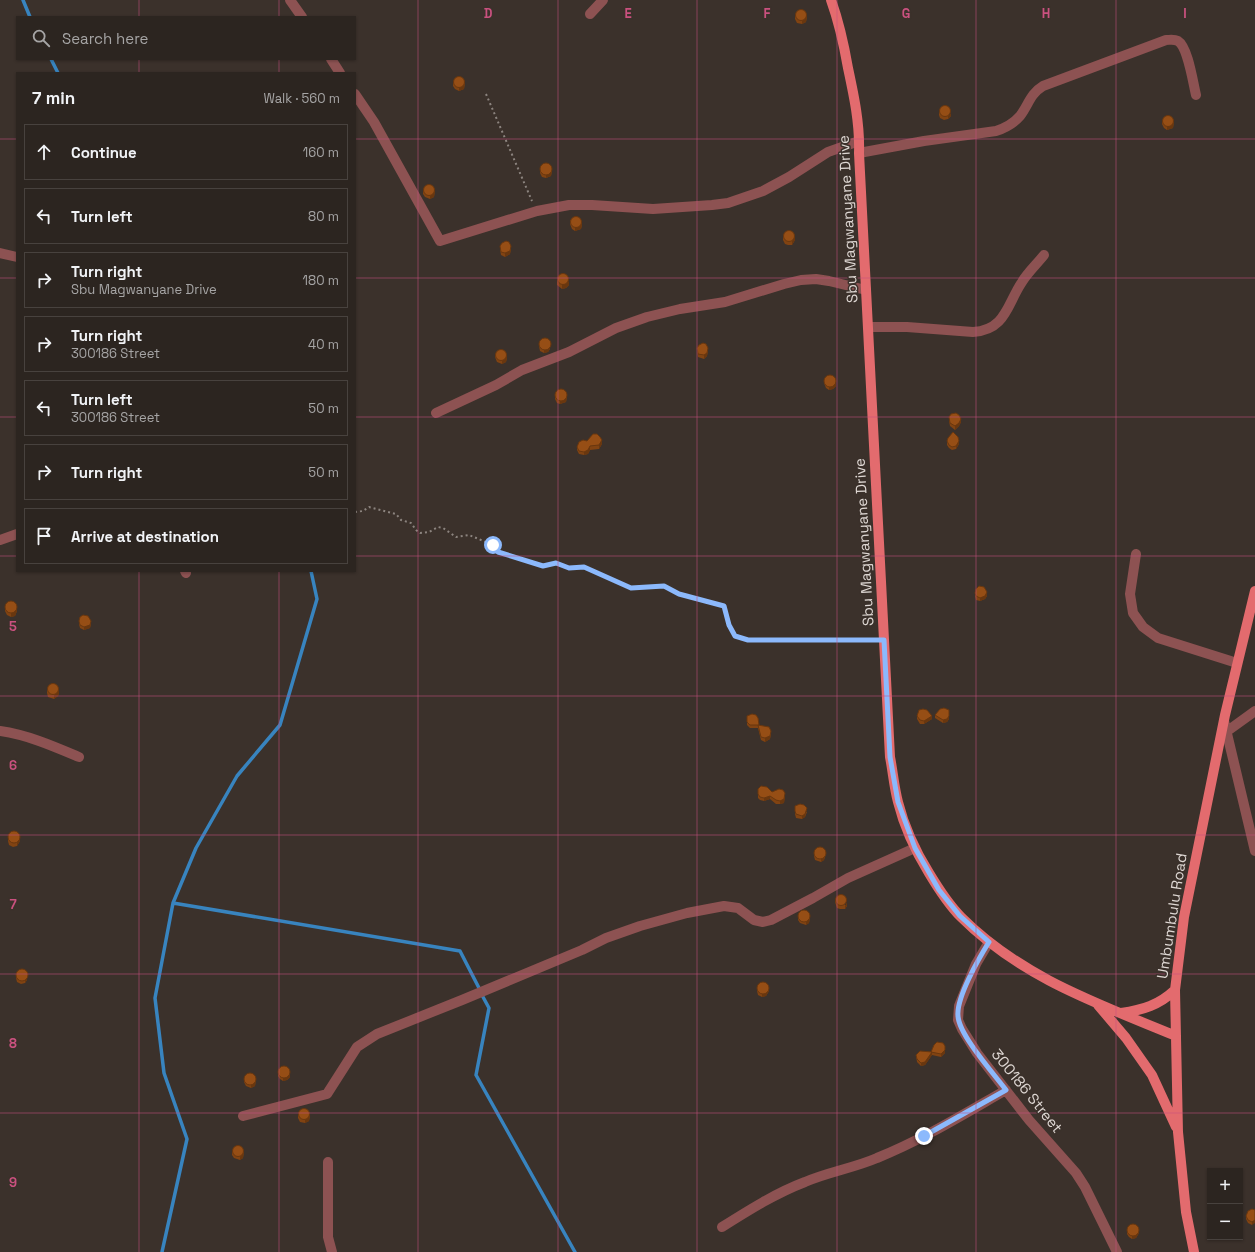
<!DOCTYPE html>
<html lang="en">
<head>
<meta charset="utf-8">
<style>
	:root { --surface:#2c2520; --page:#342d29; --text:#f1f3f6; --muted:#a6a5a5; --line:#48423e }
	body { margin:0; font-family:"Space Grotesk",sans-serif; background:var(--page); color:var(--text) }
	.controls { position:absolute; right:12px; bottom:12px; display:grid; overflow:hidden; border-radius:0px; box-shadow:0 1px 3px #0004 }
	.controls button { width:36px; height:36px; display:grid; place-items:center; padding:0; border:0; border-bottom:1px solid var(--line); background:var(--surface); color:var(--text); font:20px sans-serif }
	.stop { position:absolute; width:12px; height:12px; margin:-9px; border:3px solid #8cb9fc; border-radius:50%; background:#fff }
	.stop.end { background:#8cb9fc; border-color:#fff; box-shadow:0 1px 4px #0008 }
	.list { margin:0; padding:0; list-style:none }
	h2 { display:flex; justify-content:space-between; align-items:center; height:52px; margin:0; padding:0 16px; font-size:17px }
	h2 small { font-size:13px; font-weight:400; color:var(--muted) }
	.list li { display:grid; grid-template-columns:26px 1fr auto; gap:12px; align-items:center; box-sizing:border-box; height:56px; margin:0 8px 8px; padding:0 8px; border:1px solid var(--line); border-radius:0px }
	.list b { display:block; font-size:15px; white-space:nowrap }
	.list p { margin:0; font-size:13px; white-space:nowrap; color:var(--muted) }
	.list em { font-size:13px; font-style:normal; color:var(--muted) }
	.icon { flex:none; width:22px; height:22px; fill:none; stroke:currentColor; stroke-width:2; stroke-linecap:round; stroke-linejoin:round }
	.map { position:relative; flex:none; width:1255px; height:1252px; overflow:hidden }
	.search { position:absolute; background:var(--surface); box-shadow:0 1px 3px #0004; left:16px; top:16px; width:340px; height:44px; display:flex; align-items:center; gap:10px; box-sizing:border-box; padding:0 14px; border-radius:0px; color:var(--muted); font-size:15px }
	.panel { position:absolute; background:var(--surface); box-shadow:0 1px 3px #0004; left:16px; top:72px; width:340px; height:500px; border-radius:0px }
	.map>svg:first-child { display:block }
</style>
</head>
<body>
<div class="map">
<svg width="1255" height="1252" viewBox="0 0 1255 1252">
	<rect width="100%" height="100%" fill="#3b312b"/>
	<g fill="none" stroke-linecap="round" stroke-linejoin="round">
		<path stroke="#3884bf" stroke-width="3.5" d="M23,0l7,17
			M51,59l7,14
			M173,903l287,48 19,37
			M483,997l6,11 -13,67 99,177
			M162,1252l25,-113 -23,-66 -9,-75 18,-95 23,-55 41,-72 43,-51 37,-126 -6,-28"/>
		<path stroke="#8c847f" stroke-width="2" stroke-dasharray="2 3" stroke-linecap="butt" d="M486,94l46,107
			M355,512l8,-1 6,-4 27,7 5,6 10,3 5,7 4,3 9,-1 9,-5 5,1 13,9 13,-2 24,10 5,7 45,14 14,-3 12,5 15,-1 47,21 33,-2 15,8 45,12 5,19 6,11 13,3 126,1"/>
		<path stroke="#8d5252" stroke-width="10" d="M290,0l12,17
			M590,14l13,-14
			M331,59l9,14
			M355,94l19,28 66,119 97,-30 32,-6h23l61,4 59,-4 16,-2 35,-12 26,-14 39,-25 31,-11
			M859,153l65,-12 72,-10c9,-3 18,-8 24,-15 9,-12 10,-22 23,-30l123,-46c4,0 8,-1 12,1 10,6 15,42 18,54
			M0,253l17,4
			M869,327h38l66,5c33,-2 34,-28 49,-50 6,-10 15,-18 22,-27
			M436,413l60,-28 26,-15 47,-18 47,-24 31,-11 33,-8 45,-7 59,-18 17,-4 15,-1 13,2 37,9
			M0,540l17,-6
			M1136,554l-6,40 3,19 10,14 15,11 79,25
			M185,571l1,2
			M1224,721l31,130
			M0,731c28,4 53,15 79,26
			M1226,732l29,-21
			M989,942l-13,22 -17,42 -1,14 4,9 15,24 52,67 47,53 9,14 32,65
			M243,1116l84,-22 30,-47 20,-13 85,-34 120,-50 24,-12 34,-12 47,-13 37,-7 14,2 16,12 9,2 8,-2 42,-22 35,-20 67,-30
			M328,1162v75l4,15
			M722,1227c27,-17 54,-34 83,-45 23,-10 49,-14 72,-24 45,-18 87,-44 129,-68"/>
		<path stroke="#e36b6e" stroke-width="10" d="M831,0c8,22 13,45 17,68 6,28 12,56 11,85l31,604c3,15 4,30 8,45 6,24 18,50 31,71 9,15 20,32 32,44 61,61 138,87 215,119
			M1098,1005l28,33 26,37 24,52
			M1121,1013c22,-3 38,-8 54,-23
			M1194,1252l-8,-40 -8,-80 -3,-142 9,-73 41,-202 30,-124"/>
	</g>
	<path fill="#814312" d="M795,16l12,1 -1,5 -4,2 -5,-1 -2,-4z
		M453,83h12l-1,6 -5,2 -4,-2 -2,-3z
		M939,112l12,4 -3,3 -4,1 -4,-2 -1,-3z
		M1162,121l12,1 -1,6 -6,2 -3,-2 -2,-4z
		M540,170l12,1 -1,5 -5,2 -4,-1 -2,-4z
		M423,190l12,1 -1,6 -4,2 -5,-2 -2,-3z
		M570,220l12,5 -1,4 -6,2 -3,-2 -2,-5z
		M783,237l12,3 -3,5h-4l-3,-1 -2,-4z
		M500,246l11,3 -1,5 -5,3 -4,-2 -1,-6z
		M557,278l12,7 -3,3 -4,1 -5,-4z
		M539,343l11,6 -2,3 -4,1 -4,-2 -1,-5z
		M697,348l11,3 -1,5 -3,3 -6,-2 -1,-6z
		M495,354l12,4 -1,4 -4,2 -5,-2 -2,-5z
		M824,379l12,7 -3,3 -4,1 -3,-2 -2,-5z
		M555,396l12,1 -1,5 -6,2 -3,-1 -2,-4z
		M949,417l12,5 -2,4 -4,4 -5,-4 -1,-5z
		M947,441l12,3 -3,5 -4,1 -3,-2 -2,-3z
		M602,444l-3,5 -9,1 -2,4 -4,1 -5,-1 -2,-4v-3z
		M975,593l12,3 -2,3 -5,2 -4,-1 -1,-4z
		M5,608l12,3 -2,5 -4,1 -4,-2 -2,-4z
		M79,621l12,3 -1,4 -6,2 -4,-2 -1,-4z
		M47,690l12,3 -1,3 -4,3 -6,-2 -1,-4z
		M935,715l14,4 -2,3 -4,1 -8,-5z
		M747,716l11,2 1,8 12,8 -1,5 -5,3 -4,-2 -3,-12h-8l-3,-3z
		M917,716l15,3 -8,5h-4l-3,-5z
		M758,789l27,7 -1,7 -4,1h-4l-6,-5 -6,2 -4,-1 -2,-2z
		M795,806l12,6 -2,5 -3,2 -6,-1 -1,-4z
		M8,838l12,3 -3,5 -4,1 -4,-2 -1,-4z
		M814,853l12,1 -2,6 -3,2 -6,-2 -1,-4z
		M835,899l12,7 -2,3h-5l-3,-1 -2,-6z
		M798,917l12,1 -1,5 -3,2 -6,-2 -2,-3z
		M16,975l11,5 -2,3 -4,1 -4,-2 -1,-4z
		M757,988l12,3 -3,5 -4,1 -4,-2 -1,-4z
		M945,1046v7l-4,4 -9,-2 -7,10 -4,1 -4,-4 -1,-7 15,-3z
		M278,1073l12,4 -3,3 -4,1 -3,-2 -2,-3z
		M244,1079l12,1 -1,6 -4,2 -5,-2 -2,-4z
		M298,1115l12,1 -1,5 -4,2 -5,-1 -2,-4z
		M232,1151l12,1 -1,6 -3,2 -6,-2 -2,-3z
		M1252,1209v16l-4,-2 -2,-4v-3z
		M1127,1230l12,3 -3,5 -4,1 -3,-2 -2,-3z"/>
	<path fill="#69370f" d="M807,14l-1,8 -4,2v-3z
		M465,80l-1,9 -5,2v-3z
		M951,113v3l-3,3v-3z
		M1174,119l-1,9 -6,2v-3z
		M552,167l-1,9 -5,2v-3z
		M435,188l-1,9 -4,2v-3z
		M582,222v3l-1,4 -6,2v-3z
		M795,236v4l-3,5v-4z
		M511,246l-1,8 -5,3v-4z
		M569,281v4l-3,3 -4,1v-4z
		M550,346v3l-2,3 -4,1v-3z
		M708,348l-1,8 -3,3v-4z
		M507,355v3l-1,4 -4,2v-3z
		M836,383v3l-3,3 -4,1v-3z
		M567,393l-1,9 -6,2v-3z
		M961,419v3l-2,4 -4,4v-4z
		M602,440v4l-3,5v-4z
		M959,441v3l-3,5v-3z
		M590,446v4l-2,4 -4,1v-3z
		M987,592v4l-2,3 -5,2v-3z
		M17,608v3l-2,5 -4,1v-4z
		M91,621v3l-1,4 -6,2v-3z
		M59,690v3l-1,3 -4,3v-4z
		M932,716v3l-8,5v-3z
		M949,716v3l-2,3 -4,1v-3z
		M771,731l-1,8 -5,3v-4z
		M785,793l-1,10 -4,1v-3z
		M770,796v3l-6,2v-3z
		M807,808l-2,9 -3,2v-3z
		M20,838v3l-3,5v-3z
		M826,851l-2,9 -3,2v-3z
		M847,902v4l-2,3v-3z
		M810,914l-1,9 -3,2v-3z
		M27,977v3l-2,3v-3z
		M769,988v3l-3,5 -4,1v-3z
		M945,1050v3l-4,4v-3z
		M932,1052v3l-7,10 -4,1v-3z
		M290,1074v3l-3,3 -4,1v-3z
		M256,1077l-1,9 -4,2v-3z
		M310,1112l-1,9 -4,2v-3z
		M244,1149l-1,9 -3,2v-3z
		M1255,1220v3l-3,2v-3z
		M1139,1230v3l-3,5 -4,1v-3z"/>
	<path fill="#964e15" stroke="#69370f" d="M795.5 15a5.5 5.5 0 1 1 11 0a5.5 5.5 0 1 1-11 0Z
		M453.5 82a5.5 5.5 0 1 1 11 0a5.5 5.5 0 1 1-11 0Z
		M939.5 111a5.5 5.5 0 1 1 11 0a5.5 5.5 0 1 1-11 0Z
		M1162.5 121a5.5 5.5 0 1 1 11 0a5.5 5.5 0 1 1-11 0Z
		M540 169a6 6 0 1 1 12 0a6 6 0 1 1-12 0Z
		M423.5 190a5.5 5.5 0 1 1 11 0a5.5 5.5 0 1 1-11 0Z
		M570.5 222a5.5 5.5 0 1 1 11 0a5.5 5.5 0 1 1-11 0Z
		M783.5 236a5.5 5.5 0 1 1 11 0a5.5 5.5 0 1 1-11 0Z
		M506,241l3,1 2,4 -1,5 -5,2 -4,-1 -1,-6 2,-3z
		M557.5 279a5.5 5.5 0 1 1 11 0a5.5 5.5 0 1 1-11 0Z
		M539 344a6 6 0 1 1 12 0a6 6 0 1 1-12 0Z
		M703,343l3,1 2,4 -1,5 -3,2 -6,-1 -1,-6 2,-3z
		M495.5 355a5.5 5.5 0 1 1 11 0a5.5 5.5 0 1 1-11 0Z
		M824 381a6 6 0 1 1 12 0a6 6 0 1 1-12 0Z
		M555 395a6 6 0 1 1 12 0a6 6 0 1 1-12 0Z
		M956,413l3,2 2,4 -2,4 -4,3 -5,-3 -1,-6 2,-3z
		M953,432l5,5 1,4 -3,5 -4,1 -3,-2 -2,-4 1,-3z
		M593,434h4l3,3 2,3 -3,5 -9,1 -2,4 -4,2 -5,-1 -2,-4 2,-5 4,-2 4,1z
		M979,586l5,1 3,5 -2,4 -5,2 -4,-2 -1,-3 1,-4z
		M5 607a6 6 0 1 1 12 0a6 6 0 1 1-12 0Z
		M83,615l5,1 3,5 -1,4 -6,2 -4,-2 -1,-4 1,-4z
		M47.5 689a5.5 5.5 0 1 1 11 0a5.5 5.5 0 1 1-11 0Z
		M944,708l5,2v6l-2,3 -4,1 -8,-5 5,-6z
		M923,709l4,1 5,6 -8,5 -4,-1 -3,-4 2,-6z
		M752,714l4,1 2,3 1,7h-9l-3,-3v-6z
		M758,725l11,2 2,4 -1,5 -5,2 -4,-1z
		M761,786l6,1 5,5 7,-3 4,1 2,3 -1,6 -4,2 -4,-1 -6,-4 -6,2 -4,-1 -2,-3v-5z
		M800,804l4,1 3,3 -2,6 -3,2 -6,-2 -1,-3v-5z
		M8 837a6 6 0 1 1 12 0a6 6 0 1 1-12 0Z
		M814 853a6 6 0 1 1 12 0a6 6 0 1 1-12 0Z
		M835.5 900a5.5 5.5 0 1 1 11 0a5.5 5.5 0 1 1-11 0Z
		M798 916a6 6 0 1 1 12 0a6 6 0 1 1-12 0Z
		M16 975a6 6 0 1 1 12 0a6 6 0 1 1-12 0Z
		M757 988a6 6 0 1 1 12 0a6 6 0 1 1-12 0Z
		M937,1042l6,1 2,3v4l-4,4 -10,-2 3,-7z
		M920,1051l12,1 -7,10 -4,1 -4,-4 -1,-4z
		M278 1072a6 6 0 1 1 12 0a6 6 0 1 1-12 0Z
		M244 1079a6 6 0 1 1 12 0a6 6 0 1 1-12 0Z
		M298.5 1114a5.5 5.5 0 1 1 11 0a5.5 5.5 0 1 1-11 0Z
		M232.5 1151a5.5 5.5 0 1 1 11 0a5.5 5.5 0 1 1-11 0Z
		M1252,1209l3,1v10l-3,2 -4,-2 -2,-4 2,-5z
		M1127 1230a6 6 0 1 1 12 0a6 6 0 1 1-12 0Z"/>
	<g fill="none" stroke-linecap="round" stroke-linejoin="round">
		<path stroke="#8cb9fc" stroke-width="5" d="M493,545l5,7 45,14 13,-3 13,5 15,-1 47,21 33,-2 15,8 45,12 5,19 6,11 13,4h136l6,117 8,45 17,46 24,42 21,26 29,26c-10,16 -33,56 -31,74 1,19 36,58 48,74l-82,46"/>
	</g>
	<path fill="none" stroke="#ca517f" stroke-width="1" stroke-opacity="0.55" d="M139,0v17M279,0v17M418,0v1252M558,0v1252M697,0v1252M837,0v1252M976,0v1252M1116,0v1252M139,59v14M279,59v14M0,139h17M355,139h900M0,278h17M355,278h900M0,417h17M355,417h900M0,556h17M355,556h900M139,571v681M279,571v681M0,696h1255M0,835h1255M0,974h1255M0,1113h1255"/>
	<g text-anchor="middle" stroke-width="3" stroke-linejoin="round" paint-order="stroke">
		<g font-size="15" fill="#ded7d3" stroke="#3b312b">
			<text transform="translate(848 219) rotate(-93)" y="5">Sbu Magwanyane Drive</text>
			<text transform="translate(864 542) rotate(-93)" y="5">Sbu Magwanyane Drive</text>
			<text transform="translate(1172 916) rotate(-81)" y="5">Umbumbulu Road</text>
			<text transform="translate(1027 1091) rotate(51)" y="5">300186 Street</text>
		</g>
	</g>
	<g font-size="13" text-anchor="middle" font-weight="bold" fill="#ca517f" stroke="#3b312b" stroke-width="3" stroke-linejoin="round" paint-order="stroke">
		<text x="488" y="18">D</text>
		<text x="628" y="18">E</text>
		<text x="767" y="18">F</text>
		<text x="906" y="18">G</text>
		<text x="1046" y="18">H</text>
		<text x="1185" y="18">I</text>
		<text x="13" y="631">5</text>
		<text x="13" y="770">6</text>
		<text x="13" y="909">7</text>
		<text x="13" y="1048">8</text>
		<text x="13" y="1187">9</text>
	</g>
</svg>
<div class="controls">
<button>+</button>
<button>−</button>
</div>
<div class="stop" style="left:493px;top:545px"></div>
<div class="stop end" style="left:924px;top:1136px"></div>
<div class="search"><svg class="icon" aria-label="search" viewBox="0 0 24 24"><circle cx="10" cy="10" r="6"/><path d="M15 15l6 6"/></svg>Search here</div>
<section class="panel">
<h2>7 min<small>Walk · 560 m</small></h2>
<ul class="list">
<li><svg class="icon" aria-label="ahead" viewBox="0 0 24 24"><path d="M12 20V5M6 11l6-6 6 6"/></svg><div><b>Continue</b></div><em>160 m</em></li>
<li><svg class="icon" aria-label="left" viewBox="0 0 24 24"><path d="M17 20v-9H6M10 6l-5 5 5 5"/></svg><div><b>Turn left</b></div><em>80 m</em></li>
<li><svg class="icon" aria-label="right" viewBox="0 0 24 24"><path d="M7 20v-9h11M14 6l5 5-5 5"/></svg><div><b>Turn right</b><p>Sbu Magwanyane Drive</p></div><em>180 m</em></li>
<li><svg class="icon" aria-label="right" viewBox="0 0 24 24"><path d="M7 20v-9h11M14 6l5 5-5 5"/></svg><div><b>Turn right</b><p>300186 Street</p></div><em>40 m</em></li>
<li><svg class="icon" aria-label="left" viewBox="0 0 24 24"><path d="M17 20v-9H6M10 6l-5 5 5 5"/></svg><div><b>Turn left</b><p>300186 Street</p></div><em>50 m</em></li>
<li><svg class="icon" aria-label="right" viewBox="0 0 24 24"><path d="M7 20v-9h11M14 6l5 5-5 5"/></svg><div><b>Turn right</b></div><em>50 m</em></li>
<li><svg class="icon" aria-label="arrive" viewBox="0 0 24 24"><path d="M6 21V4h12l-3 4 3 4H6"/></svg><div><b>Arrive at destination</b></div></li>
</ul>
</section>
</div>
</body>
</html>
